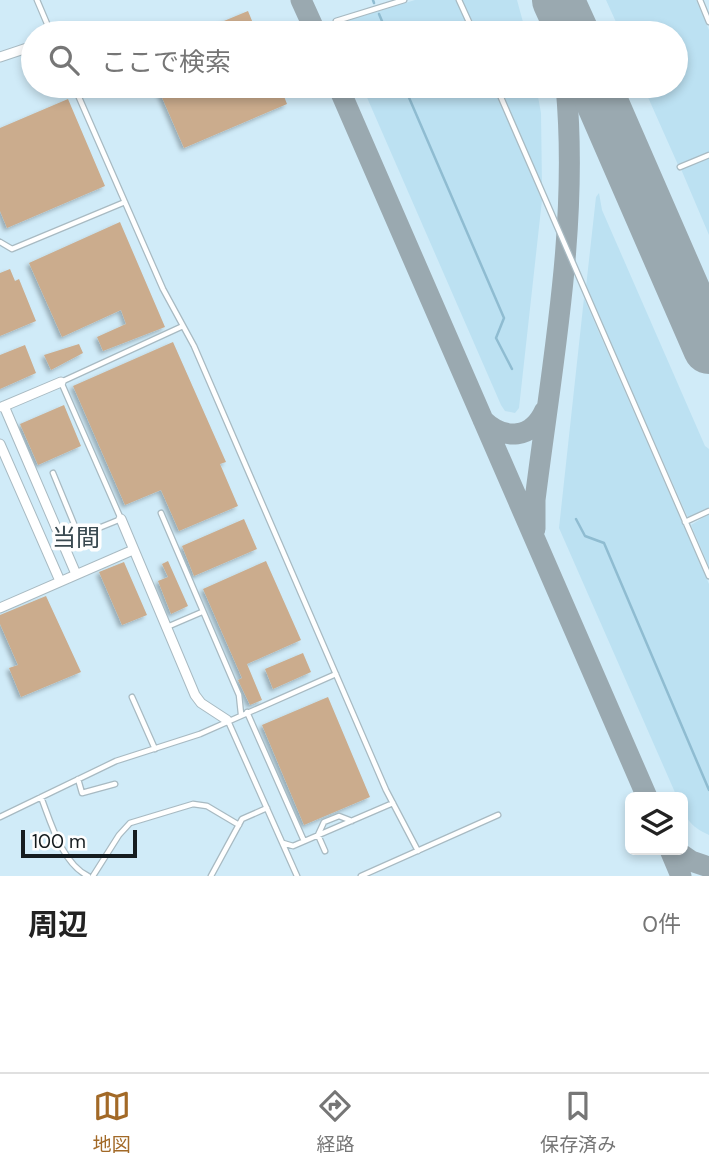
<!DOCTYPE html>
<html lang="ja">
<head>
<meta charset="utf-8">
<style>
	:root { --surface:#fff; --page:#f6f6f6; --text:#222; --muted:#767676; --line:#e0e0e0; --accent:#a26927 }
	body { margin:0; font-family:"DM Sans","Noto Sans JP",sans-serif; background:var(--page); color:var(--text) }
	.controls { position:absolute; right:21px; bottom:21px; display:grid; overflow:hidden; border-radius:10px; box-shadow:0 4px 10px #0003 }
	.controls button { width:63px; height:63px; display:grid; place-items:center; padding:0; border:0; border-bottom:2px solid var(--line); background:var(--surface); color:var(--text); font:35px sans-serif }
	.scale { position:absolute; left:21px; bottom:18px; width:116px; box-sizing:border-box; padding-left:7px; border:4px solid #151c1f; border-top:0; font-size:19px; line-height:24px; white-space:nowrap; color:#151c1f; -webkit-text-stroke:5px #fefefe; paint-order:stroke }
	.list { margin:0; padding:0; list-style:none }
	h2 { display:flex; justify-content:space-between; align-items:center; height:91px; margin:0; padding:0 28px; font-size:30px }
	h2 small { font-size:23px; font-weight:400; color:var(--muted) }
	.icon { flex:none; width:38px; height:38px; fill:none; stroke:currentColor; stroke-width:2; stroke-linecap:round; stroke-linejoin:round }
	.map { position:relative; flex:none; width:709px; height:876px; overflow:hidden }
	.search { position:absolute; background:var(--surface); box-shadow:0 4px 10px #0003; left:21px; right:21px; top:21px; height:77px; display:flex; align-items:center; gap:18px; box-sizing:border-box; padding:0 24px; border-radius:38px; color:var(--muted); font-size:26px }
	.sheet { height:196px; background:var(--surface) }
	nav { display:flex; justify-content:space-around; align-items:center; box-sizing:border-box; height:98px; border-top:2px solid var(--line); background:var(--surface); font-size:19px; color:var(--muted) }
	nav a { display:grid; justify-items:center; gap:4px }
	nav .on { color:var(--accent) }
	.map>svg:first-child { display:block }
</style>
</head>
<body>
<div class="map">
<svg width="709" height="876" viewBox="0 0 709 876">
	<defs>
		<filter id="shadow"><feDropShadow dx="-3" dy="3" stdDeviation="2" flood-color="#0004"/></filter>
	</defs>
	<rect width="100%" height="100%" fill="#e2f5fe"/>
	<path fill="#d0ebf8" fill-rule="evenodd" d="M0,0h709v876h-709zM33,33h643v53h-643zM630,797h53v53h-53z"/>
	<path fill="#bce1f2" d="M415,0h41l15,33h-132l-2,-8 5,-3z
		M462,0h55l9,33h-50z
		M606,0h90l13,30v124l-30,13 -36,-81h33v-53h-55z
		M362,86h131l49,114 -23,208 -4,5 -10,-2 -4,-6z
		M499,86h37l5,27 1,74z
		M709,158v77l-28,-66z
		M599,193l3,17 103,236 4,3v59l-21,10 -102,-231 10,-90z
		M584,298l125,286v251c-19,-9 -26,-17 -26,-38h-6l-118,-269z
		M709,514v53l-18,-42z"/>
	<g fill="none" stroke-linecap="round" stroke-linejoin="round">
		<path stroke="#8fbcd1" stroke-width="2.5" d="M373,0l1,3
			M379,14l8,19
			M404,86l100,232 -8,20 16,31
			M576,519l9,17 19,7 105,247"/>
		<path stroke="#9aa9b0" stroke-width="21" d="M301,0l15,33
			M549,0l8,33
			M338,86l309,711
			M483,420c22,21 49,19 62,-10
			M535,529v-29c17,-137 44,-275 31,-414
			M670,850l11,26
			M675,850l16,11 18,6"/>
		<path stroke="#9aa9b0" stroke-width="52" d="M558,0l15,33
			M595,86l114,262"/>
	</g>
	<path fill="#cbac8d" filter="url(#shadow)" d="M248,11l9,22h-62z
		M157,86h123l7,18 -103,44z
		M68,99l37,87 -98,42 -7,-17v-83z
		M120,222l45,105 -62,24 -6,-14 29,-13 -5,-14 -59,27 -33,-74z
		M10,269l5,12 4,-2 17,42 -36,15v-63z
		M173,342l53,120 -6,2 18,42 -59,25 -18,-41 -36,15 -52,-119z
		M79,344l4,9 -32,17 -7,-15z
		M25,345l11,28 -36,16v-34z
		M64,405l17,41 -43,19 -18,-41z
		M244,519l13,30 -63,27 -12,-30z
		M168,561l20,45 -17,8 -13,-33 10,-4 -6,-13z
		M266,561l35,79 -54,24 15,36 -12,5 -12,-25 4,-2 -39,-89z
		M124,562l23,53 -25,10 -23,-53z
		M46,596l35,76 -60,25 -12,-29 9,-3 -18,-41v-9z
		M303,653l8,19 -38,17 -8,-20z
		M328,697l42,100 -66,28 -42,-100z"/>
	<g fill="none" stroke-linecap="round" stroke-linejoin="round">
		<defs>
			<path id="lane" d="M37,0l14,33
				M459,0l15,33
				M700,0l9,22
				M336,21l68,-21
				M74,86l89,203 31,57 192,444 32,61
				M496,86l213,490
				M680,167l29,-12
				M0,242l12,7 113,-47
				M53,473l26,63 42,-17 -60,-137 122,-56
				M161,513l78,182 2,19
				M685,522l24,-11
				M167,627l35,-15
				M132,697l23,52
				M247,712l57,129
				M228,721l69,155
				M78,779l4,14 33,-9
				M41,797c10,26 21,66 47,79
				M0,817l116,-56 84,-27 136,-60
				M283,843l10,3 100,-43
				M325,851l-7,-16 6,-13 15,-6 13,5
				M93,876l26,-41 11,-12 63,-19 14,2 32,19
				M211,876l31,-57 25,-11
				M361,876l137,-61"/>
			<path id="street" d="M0,57l33,-11
				M4,406l72,168
				M2,407l59,-25
				M0,444l60,137
				M121,519l74,176 6,8 26,17
				M0,608l133,-58"/>
		</defs>
		<use href="#lane" stroke="#a8bac2" stroke-width="7"/>
		<use href="#street" stroke="#a8bac2" stroke-width="11"/>
		<use href="#lane" stroke="#fff" stroke-width="4.5"/>
		<use href="#street" stroke="#fff" stroke-width="9"/>
	</g>
	<g text-anchor="middle" stroke-width="7" stroke-linejoin="round" paint-order="stroke">
		<g font-size="24" fill="#394950" stroke="#fefefe">
			<text x="76" y="546">当間</text>
		</g>
	</g>
</svg>
<div class="controls">
<button><svg class="icon" aria-label="layers" viewBox="0 0 24 24"><path d="M12 4l9 5-9 5-9-5zM3 14l9 5 9-5"/></svg></button>
</div>
<div class="scale">100 m</div>
<div class="search"><svg class="icon" aria-label="search" viewBox="0 0 24 24"><circle cx="10" cy="10" r="6"/><path d="M15 15l6 6"/></svg>ここで検索</div>
</div>
<section class="sheet">
<h2>周辺<small>0件</small></h2>
<ul class="list">
</ul>
</section>
<nav>
<a class="on"><svg class="icon" aria-label="map" viewBox="0 0 24 24"><path d="M3 6l6-2 6 2 6-2v14l-6 2-6-2-6 2zM9 4v14M15 6v14"/></svg>地図</a>
<a><svg class="icon" aria-label="directions" viewBox="0 0 24 24"><path d="M12 3l9 9-9 9-9-9zM9 14v-3h6M13 9l2 2-2 2"/></svg>経路</a>
<a><svg class="icon" aria-label="saved" viewBox="0 0 24 24"><path d="M7 4h10v16l-5-4-5 4z"/></svg>保存済み</a>
</nav>
</body>
</html>
